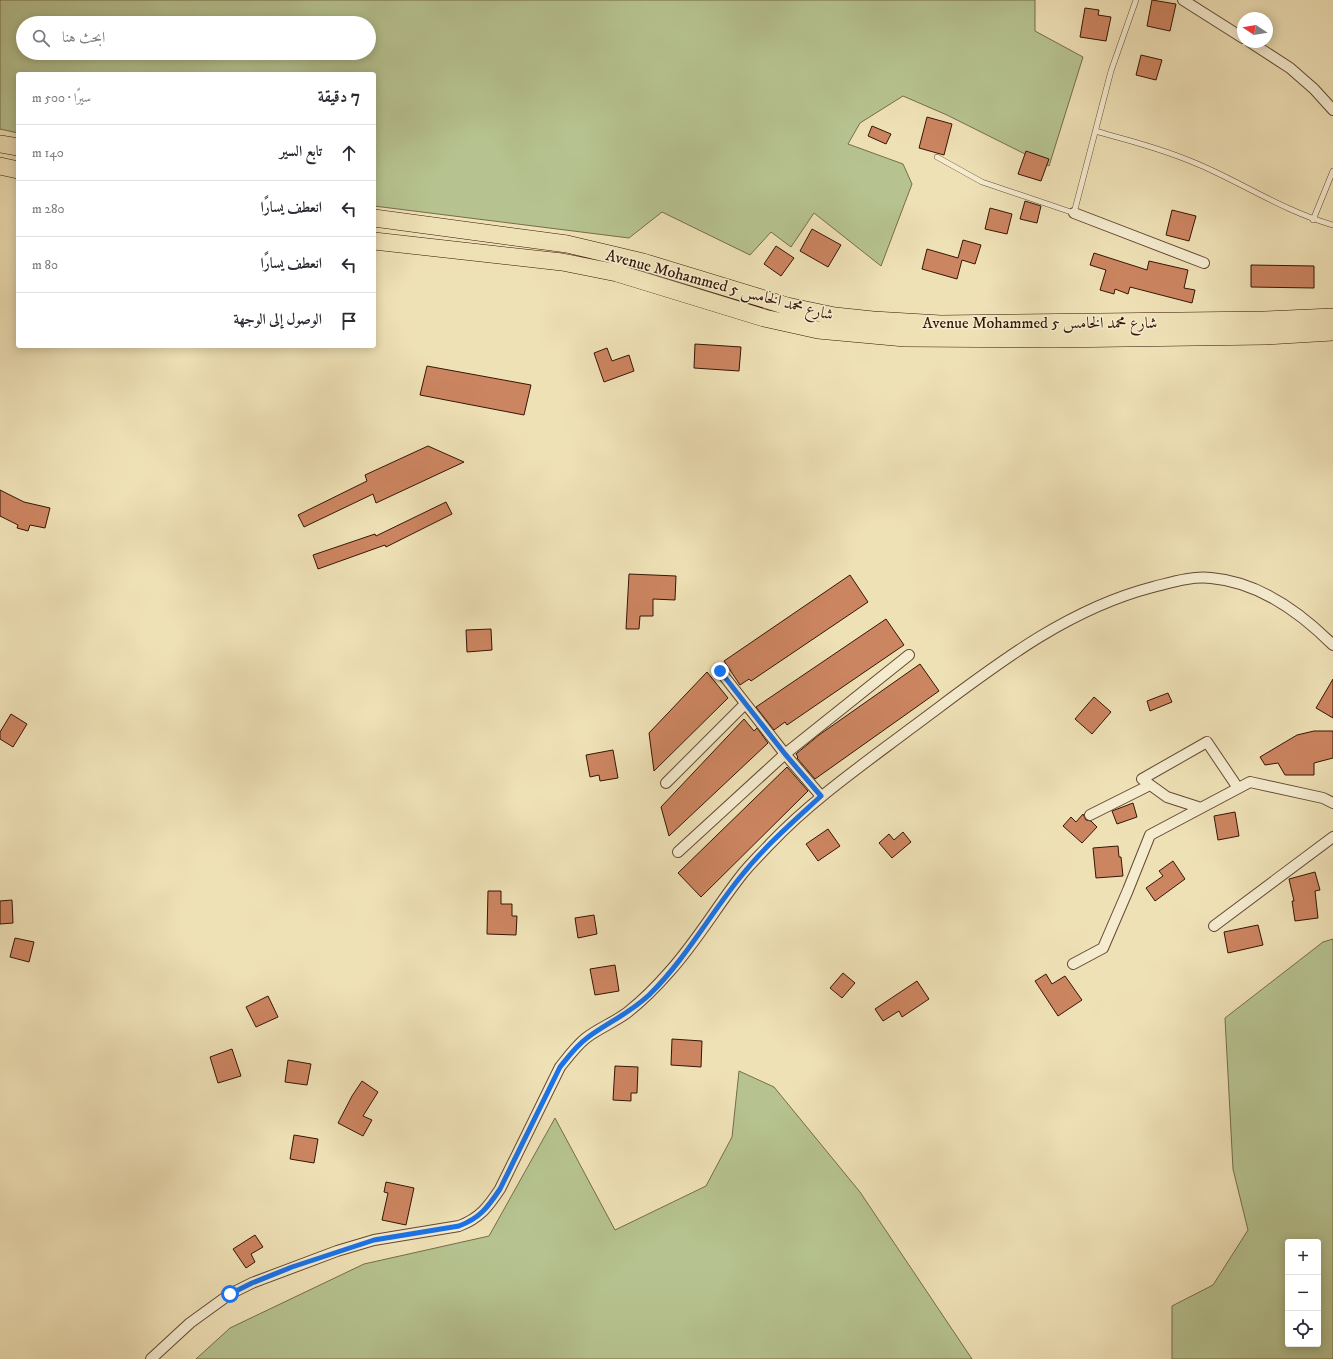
<!DOCTYPE html>
<html lang="ar">
<head>
<meta charset="utf-8">
<style>
	:root { --surface:#fff; --page:#f7f7f7; --text:#2b2b33; --muted:#7c7c81; --line:#e1e1e2 }
	body { margin:0; font-family:"IM FELL DW Pica",Amiri,serif; background:var(--page); color:var(--text); direction:rtl }
	.controls { position:absolute; right:12px; bottom:12px; display:grid; overflow:hidden; border-radius:4px; box-shadow:0 2px 10px #0003 }
	.controls button { width:36px; height:36px; display:grid; place-items:center; padding:0; border:0; border-bottom:1px solid var(--line); background:var(--surface); color:var(--text); font:20px sans-serif }
	.compass { position:absolute; left:1237px; top:12px; width:36px; height:36px; border-radius:50%; background:var(--surface); box-shadow:0 2px 10px #0003; rotate:282deg }
	.stop { position:absolute; width:12px; height:12px; margin:-9px; border:3px solid #1a73e8; border-radius:50%; background:#fff }
	.stop.end { background:#1a73e8; border-color:#fff; box-shadow:0 1px 4px #0008 }
	.list { margin:0; padding:0; list-style:none }
	h2 { display:flex; justify-content:space-between; align-items:center; height:52px; margin:0; padding:0 16px; font-size:17px }
	h2 small { font-size:13px; font-weight:400; color:var(--muted) }
	.list li { display:grid; grid-template-columns:26px 1fr auto; gap:12px; align-items:center; box-sizing:border-box; height:56px; padding:0 16px; border-top:1px solid var(--line) }
	.list b { display:block; font-size:15px; white-space:nowrap }
	.list em { font-size:13px; font-style:normal; color:var(--muted) }
	.icon { flex:none; width:22px; height:22px; fill:none; stroke:currentColor; stroke-width:2; stroke-linecap:round; stroke-linejoin:round }
	.map { position:relative; flex:none; width:1333px; height:1359px; overflow:hidden; direction:ltr }
	.search { position:absolute; background:var(--surface); box-shadow:0 2px 10px #0003; left:16px; top:16px; width:360px; height:44px; display:flex; align-items:center; gap:10px; box-sizing:border-box; padding:0 14px; border-radius:22px; color:var(--muted); font-size:15px }
	.panel { position:absolute; background:var(--surface); box-shadow:0 2px 10px #0003; left:16px; top:72px; width:360px; height:276px; border-radius:4px; direction:rtl }
	.map>svg:first-child { display:block }
</style>
</head>
<body>
<div class="map">
<svg width="1333" height="1359" viewBox="0 0 1333 1359">
	<rect width="100%" height="100%" fill="#efe1b6"/>
	<filter id="stains"><feTurbulence type="fractalNoise" baseFrequency=".005" numOctaves="4"/><feColorMatrix values="0 0 0 0 .2 0 0 0 0 .09 0 0 0 0 .02 0 0 0 .5 -.17"/></filter>
	<radialGradient id="worn" r=".72"><stop offset=".6" stop-color="#630" stop-opacity="0"/><stop offset="1" stop-color="#630" stop-opacity=".3"/></radialGradient>
	<path fill="#b6c390" stroke="#766c4a" fill-rule="evenodd" d="M0,0h1035v31l48,26 -34,109 -102,-51 -44,-19 -43,27 -12,21 55,20 9,20 -31,82 -67,-53 -23,34 -20,-15 -21,23 -88,-43 -33,26 -255,-32v-132h-356v59l-18,-4zM23,23h346v30h-346z
		M1333,939v420h-161v-53l41,-21 35,-55 -15,-61 -8,-151 98,-76zM1288,1242h30v102h-30z
		M739,1071l35,16 86,105 112,167h-776l34,-31 134,-64 125,-28 66,-118 60,112 91,-44 26,-49z"/>
	<path fill="#cc8561" stroke="#361505" d="M1152,0l24,4 -6,27 -23,-5z
		M1085,8l14,2 -1,5 13,2 -5,24 -26,-4z
		M1141,55l21,5 -6,20 -20,-5z
		M927,117l25,7 -8,31 -25,-7z
		M872,126l19,8 -5,10 -18,-8z
		M1026,151l23,8 -8,22 -23,-7z
		M1025,201l16,5 -4,17 -17,-4z
		M990,208l22,6 -5,20 -22,-5z
		M1172,210l24,6 -7,25 -23,-6z
		M812,229l29,16 -13,22 -28,-16z
		M963,240l18,5 -6,19 -13,-4 -5,19 -35,-10 5,-20 31,9z
		M776,246l18,12 -13,18 -17,-12z
		M1094,253l53,17 2,-9 39,9 -4,18 11,2 -3,13 -62,-16 -2,7 -13,-5 -1,5 -14,-4 6,-20 -16,-5z
		M1251,265l63,1v22l-63,-1z
		M695,344l46,3 -2,24 -45,-3z
		M607,348l5,13 17,-6 5,16 -30,11 -10,-29z
		M427,366l104,19 -7,30 -104,-20z
		M428,446l36,16 -88,41 -3,-9 -69,33 -6,-12 69,-34 -2,-6z
		M0,490l24,12 26,6 -5,20 -15,-3 -2,6 -11,-3 1,-3 -18,-9z
		M446,502l6,12 -66,33 -1,-2 -67,24 -5,-14 62,-21 1,2z
		M629,574l47,2 -1,24 -22,-1v17h-13l-1,13h-13z
		M850,575l18,27 -117,79 -2,-2 -9,6 -16,-24z
		M886,619l18,26 -117,80 -2,-3 -11,8 -18,-23z
		M491,629l1,21 -25,2 -1,-22z
		M920,664l19,27 -124,88 -18,-21 1,-1 -2,-3 23,-19z
		M707,672l21,26 -74,73 -5,-38z
		M1333,679v39l-17,-10z
		M1168,693l4,9 -22,9 -3,-10z
		M1094,697l17,15 -19,22 -17,-15z
		M11,714l16,10 -14,23 -13,-8v-7z
		M744,719l10,12 3,-3 11,15 -99,93 -8,-29z
		M1314,731h19v27l-19,5v12h-29l-7,-12 -13,2 -5,-8 37,-22z
		M613,750l5,28 -18,3 -1,-6 -9,2 -4,-22z
		M787,767l21,24 -107,106 -23,-24z
		M1133,803l4,14 -20,7 -5,-13z
		M1235,812l4,24 -21,4 -4,-24z
		M1083,814l3,6 5,1 6,6 -15,16 -19,-17 8,-9 5,5z
		M828,829l12,17 -22,15 -12,-17z
		M903,832l8,10 -19,16 -13,-15 10,-9 5,6z
		M1118,846l1,11h2l2,19 -27,2 -3,-30z
		M1173,861l12,18 -30,22 -9,-13 17,-12 -4,-5z
		M1315,872l5,18 -5,1 3,27 -23,3 -3,-20h2l-5,-22z
		M488,891h13v13h11v12h5l-1,19 -29,-1z
		M12,900l1,23 -13,1v-23z
		M594,915l3,19 -19,4 -3,-20z
		M1258,925l5,20 -35,8 -4,-21z
		M15,938l19,4 -5,20 -19,-5z
		M615,965l4,26 -24,4 -5,-26z
		M843,973l12,10 -13,15 -12,-10z
		M1046,974l6,10 13,-8 17,24 -24,16 -23,-35z
		M917,981l12,18 -27,18 -3,-6 -16,10 -8,-12z
		M268,996l10,21 -22,10 -10,-20z
		M672,1039l30,2 -1,26 -30,-2z
		M232,1049l9,27 -23,7 -8,-26z
		M288,1060l23,4 -4,21 -22,-3z
		M615,1066l23,1 -1,26h-6v8l-18,-1z
		M362,1081l16,11 -15,24 9,4 -9,16 -25,-13 14,-27z
		M294,1135l24,4 -4,24 -24,-4z
		M386,1182l28,6 -8,37 -24,-5 6,-27 -4,-1z
		M255,1235l8,12 -12,7 4,8 -9,6 -13,-19z"/>
	<g fill="none" stroke-linecap="round" stroke-linejoin="round">
		<defs>
			<path id="lane" d="M1095,131c36,10 71,19 105,34 44,19 86,47 133,60
				M937,157l45,25 92,31 37,-142 25,-71
				M1313,220l20,-49"/>
			<path id="street" d="M1183,0l60,38
				M1250,42l40,26 24,21 19,21
				M1074,213l130,50
				M720,671l65,83 36,42
				M666,783l79,-79
				M1201,808l-34,-11 -25,-18 65,-37 31,46
				M1090,815l60,-30
				M678,852l107,-98 124,-99
				M1214,926l119,-89
				M1073,964l30,-16 25,-58 22,-55 100,-53 73,16 10,5
				M151,1359l39,-36 40,-29 22,-11 85,-32 37,-11 85,-14c21,-8 29,-19 41,-37l60,-122c8,-10 16,-21 26,-29 13,-10 29,-16 42,-26 15,-12 29,-26 42,-41 26,-29 46,-63 70,-94 9,-12 20,-22 30,-33 42,-44 91,-78 140,-115 76,-56 150,-118 243,-142 20,-5 38,-11 58,-9 48,4 89,34 122,67"/>
			<path id="primary" d="M0,144l18,3
				M0,166l18,4
				M374,218l193,26 76,18 144,44 48,10 38,4 68,4 323,-4 69,-3
				M374,241l188,21 55,11 147,45 54,12 87,8 150,1 210,-3 68,-4"/>
		</defs>
		<use href="#lane" stroke="#644831" stroke-width="6"/>
		<use href="#street" stroke="#644831" stroke-width="12"/>
		<use href="#primary" stroke="#361505" stroke-width="18"/>
		<use href="#lane" stroke="#f5ecd0" stroke-width="5"/>
		<use href="#street" stroke="#f5ecd0" stroke-width="10"/>
		<use href="#primary" stroke="#efe1b6" stroke-width="17"/>
	</g>
	<g fill="none" stroke-linecap="round" stroke-linejoin="round">
		<path stroke="#1a73e8" stroke-width="5" d="M230,1294l22,-11 40,-16 82,-27 85,-14c21,-8 29,-19 41,-37l60,-122c8,-10 16,-21 27,-29 20,-15 43,-25 62,-43 36,-35 61,-81 93,-120 23,-29 52,-54 79,-79l-36,-42 -65,-83"/>
	</g>
	<g text-anchor="middle" stroke-width="3" stroke-linejoin="round" paint-order="stroke">
		<g font-size="16" fill="#361505" stroke="#f5ecd0">
			<text transform="translate(720 284) rotate(15)" y="6">Avenue Mohammed 5 شارع محمد الخامس</text>
			<text x="1040" y="328">Avenue Mohammed 5 شارع محمد الخامس</text>
		</g>
	</g>
	<rect width="100%" height="100%" filter="url(#stains)"/>
	<rect width="100%" height="100%" fill="url(#worn)"/>
</svg>
<div class="controls">
<button>+</button>
<button>−</button>
<button><svg class="icon" aria-label="locate" viewBox="0 0 24 24"><circle cx="12" cy="12" r="6"/><path d="M12 2v4M12 18v4M2 12h4M18 12h4"/></svg></button>
</div>
<svg class="compass" viewBox="-18 -18 36 36"><path d="M0-13l5 13h-10z" fill="#e53935"/><path d="M0 13l5-13h-10z" fill="#7c7c81"/></svg>
<div class="stop" style="left:230px;top:1294px"></div>
<div class="stop end" style="left:720px;top:671px"></div>
<div class="search"><svg class="icon" aria-label="search" viewBox="0 0 24 24"><circle cx="10" cy="10" r="6"/><path d="M15 15l6 6"/></svg>ابحث هنا</div>
<section class="panel">
<h2>7 دقيقة<small>سيرًا · 500 m</small></h2>
<ul class="list">
<li><svg class="icon" aria-label="ahead" viewBox="0 0 24 24"><path d="M12 20V5M6 11l6-6 6 6"/></svg><div><b>تابع السير</b></div><em>140 m</em></li>
<li><svg class="icon" aria-label="left" viewBox="0 0 24 24"><path d="M17 20v-9H6M10 6l-5 5 5 5"/></svg><div><b>انعطف يسارًا</b></div><em>280 m</em></li>
<li><svg class="icon" aria-label="left" viewBox="0 0 24 24"><path d="M17 20v-9H6M10 6l-5 5 5 5"/></svg><div><b>انعطف يسارًا</b></div><em>80 m</em></li>
<li><svg class="icon" aria-label="arrive" viewBox="0 0 24 24"><path d="M6 21V4h12l-3 4 3 4H6"/></svg><div><b>الوصول إلى الوجهة</b></div></li>
</ul>
</section>
</div>
</body>
</html>
